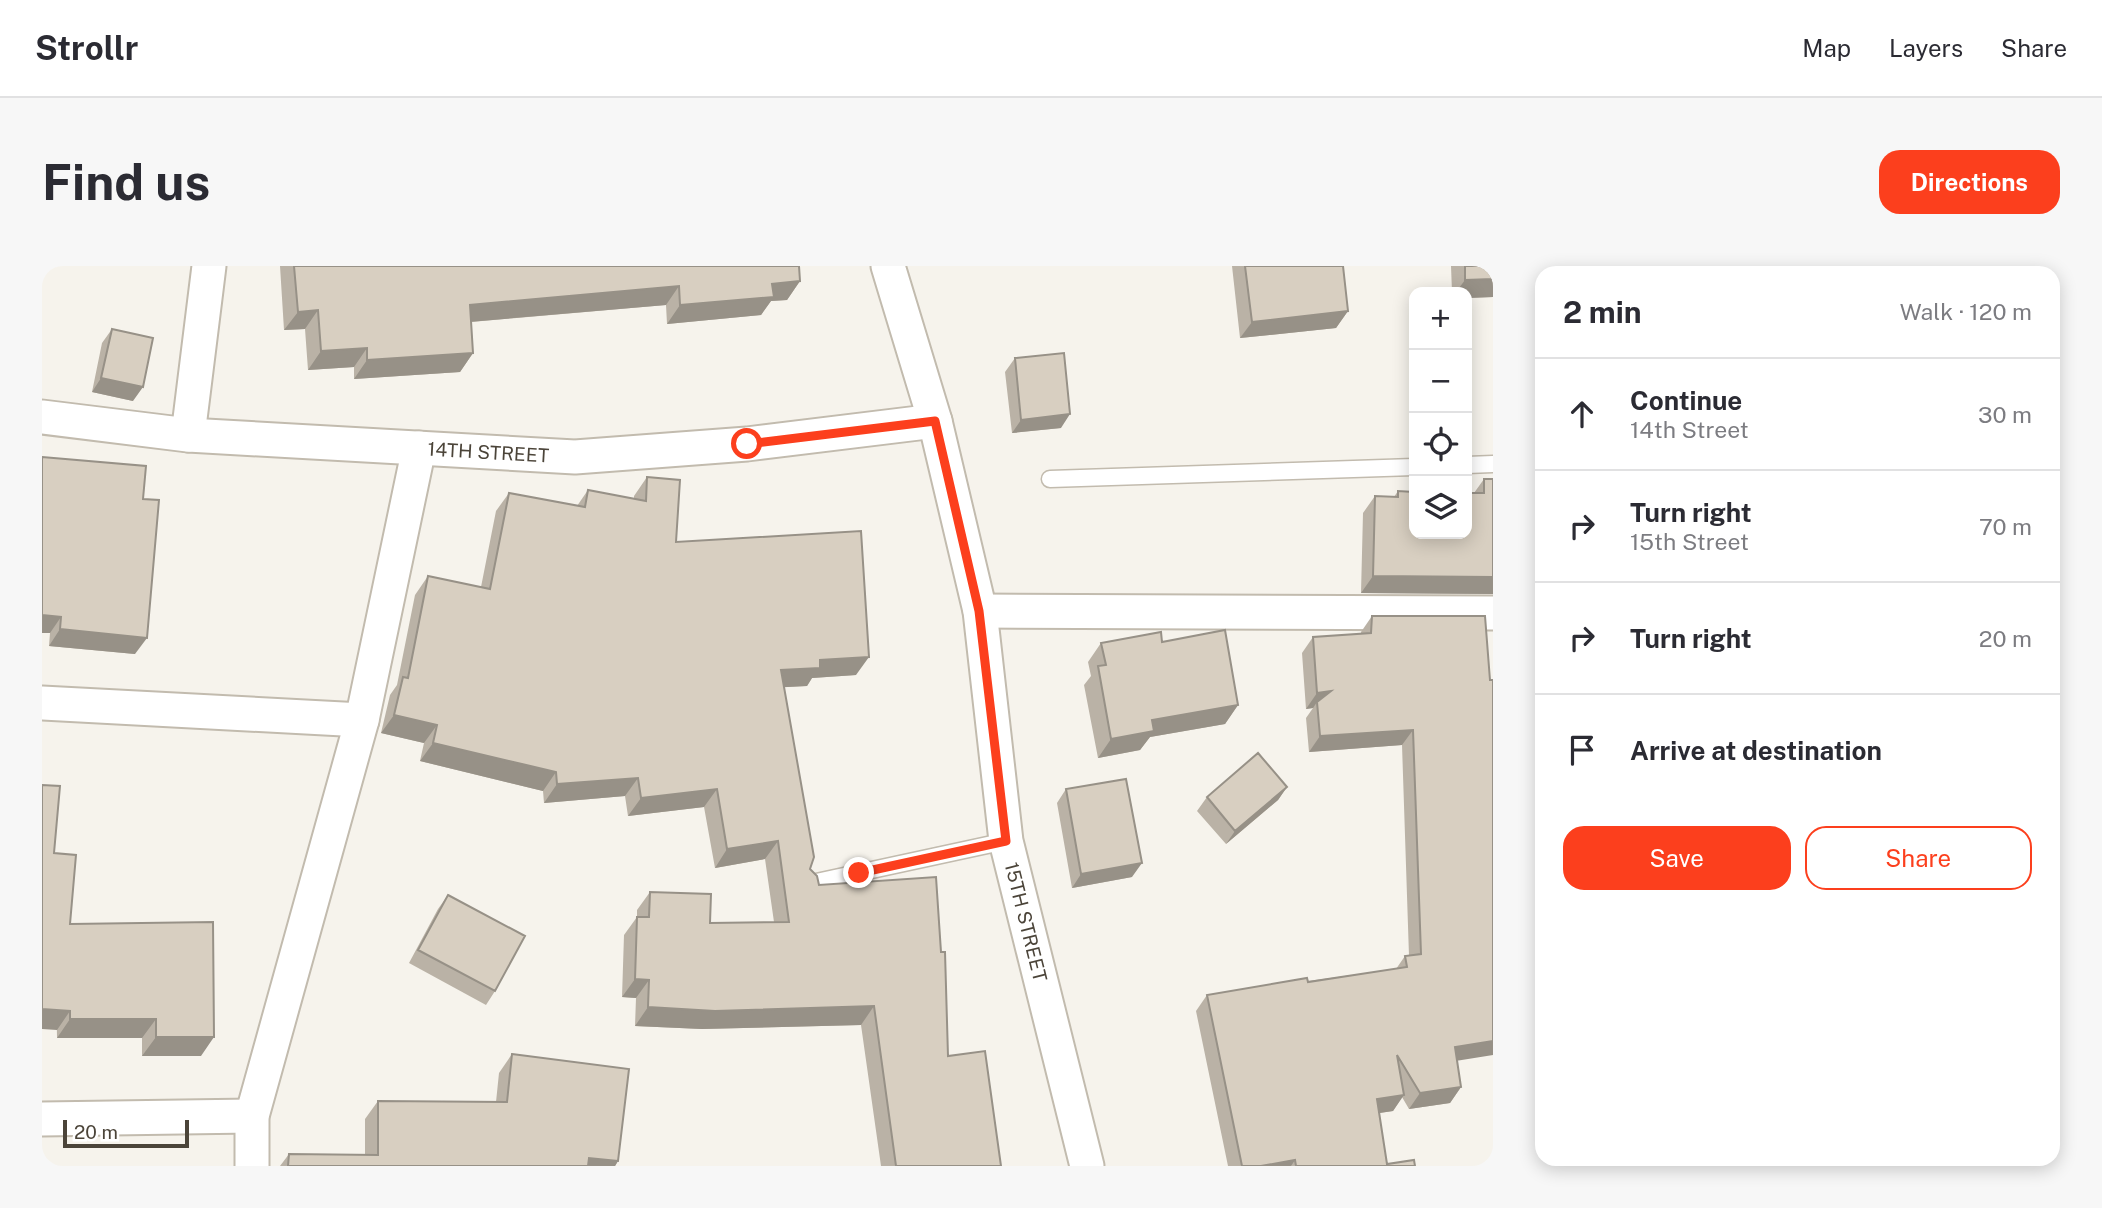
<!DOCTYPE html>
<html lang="en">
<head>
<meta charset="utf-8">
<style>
	:root { --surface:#fff; --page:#f7f7f7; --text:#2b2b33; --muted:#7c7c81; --line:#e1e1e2; --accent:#fc3f1d }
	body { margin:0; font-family:"Public Sans",sans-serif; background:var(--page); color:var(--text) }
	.controls { position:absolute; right:21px; top:21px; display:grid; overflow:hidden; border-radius:14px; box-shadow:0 4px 18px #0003 }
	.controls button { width:63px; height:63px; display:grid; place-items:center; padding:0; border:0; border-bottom:2px solid var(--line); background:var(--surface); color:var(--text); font:35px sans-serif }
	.scale { position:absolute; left:21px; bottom:18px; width:126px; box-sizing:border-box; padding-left:7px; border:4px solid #4b4439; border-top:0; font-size:19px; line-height:24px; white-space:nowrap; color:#4b4439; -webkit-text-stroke:5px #fff; paint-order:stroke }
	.stop { position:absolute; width:21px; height:21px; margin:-16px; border:5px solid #fc3f1d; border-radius:50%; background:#fff }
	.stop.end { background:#fc3f1d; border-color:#fff; box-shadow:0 2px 7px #0008 }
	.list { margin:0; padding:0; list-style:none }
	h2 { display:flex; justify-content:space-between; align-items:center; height:91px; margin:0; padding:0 28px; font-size:30px }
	h2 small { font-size:23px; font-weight:400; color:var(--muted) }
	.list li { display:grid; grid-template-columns:46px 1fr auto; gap:21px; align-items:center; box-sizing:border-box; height:112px; padding:0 28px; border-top:2px solid var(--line) }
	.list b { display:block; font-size:26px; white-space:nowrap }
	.list p { margin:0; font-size:23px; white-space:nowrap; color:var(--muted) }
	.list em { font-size:23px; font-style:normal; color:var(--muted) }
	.actions { display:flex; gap:14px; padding:21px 28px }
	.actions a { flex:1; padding:16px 0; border:2px solid var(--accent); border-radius:21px; text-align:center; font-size:24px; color:var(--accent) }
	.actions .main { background:var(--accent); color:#fff }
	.icon { flex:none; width:38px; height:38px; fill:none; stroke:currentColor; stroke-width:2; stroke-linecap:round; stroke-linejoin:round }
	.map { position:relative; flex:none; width:1451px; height:900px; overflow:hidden; border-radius:21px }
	header { display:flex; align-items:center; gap:42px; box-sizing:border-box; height:98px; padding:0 35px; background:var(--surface); border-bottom:2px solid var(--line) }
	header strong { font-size:33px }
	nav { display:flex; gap:38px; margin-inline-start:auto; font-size:24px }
	.intro { display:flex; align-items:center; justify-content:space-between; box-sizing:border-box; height:168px; padding:0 42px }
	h1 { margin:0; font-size:49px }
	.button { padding:18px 32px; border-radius:21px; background:var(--accent); color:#fff; font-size:24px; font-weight:700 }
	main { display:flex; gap:42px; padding:0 42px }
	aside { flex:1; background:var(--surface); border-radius:21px; box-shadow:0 4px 18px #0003 }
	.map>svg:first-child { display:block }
</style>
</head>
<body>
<header>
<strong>Strollr</strong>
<nav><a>Map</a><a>Layers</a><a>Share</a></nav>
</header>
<div class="intro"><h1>Find us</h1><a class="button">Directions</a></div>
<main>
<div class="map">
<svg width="1451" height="900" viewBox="0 0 1451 900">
	<rect width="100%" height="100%" fill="#f6f3ec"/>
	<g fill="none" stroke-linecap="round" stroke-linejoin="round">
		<defs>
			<path id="service" d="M1425,199l26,-1
				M1008,213l364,-12
				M765,618l199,-43"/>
			<g id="minor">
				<path id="s1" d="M846,0l47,155 45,190 26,230 81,325"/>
				<path id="s2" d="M0,151l146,18 387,22 172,-13 188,-23"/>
				<path d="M146,169l21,-169"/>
				<path d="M938,345l513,2"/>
				<path d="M0,437l320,17"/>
				<path d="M0,853l210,-3"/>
				<path d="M210,900v-50l110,-396 57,-272"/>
			</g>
		</defs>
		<use href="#service" stroke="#c2bbae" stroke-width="19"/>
		<use href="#minor" stroke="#c2bbae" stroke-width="37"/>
		<use href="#service" stroke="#fff" stroke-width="16"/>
		<use href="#minor" stroke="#fff" stroke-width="33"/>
	</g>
	<path fill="#bab2a6" d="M238,0h519l1,15 -13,19 -16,1 -10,14 -94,9 -1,-19 -195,17 2,31 -13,19 -106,7v-12l-46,3 -3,-41 -21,1z
		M1190,0h111l5,45 -12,17 -96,10z
		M1409,0h42v31l-26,1v-6h-15z
		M70,63l21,72 -41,-9 10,-49z
		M973,92l46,70 -49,5 -7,-61z
		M0,191l101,42 -8,155 -86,-8 1,-13h-8z
		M605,211l29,65 180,133 -44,3 -5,8 -23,1 26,182 9,16 129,171 53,110h-120l-20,-141 -159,4 -67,-3 1,-28 -14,-1 2,-62 13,-18v-7l13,-18 60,31 64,-1 -9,-63 -50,9 -11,-61 -76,9 -3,-20 -81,7 -1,-12 -123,-30 4,-18 -43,-10 9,-38 7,-10 18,-90 13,-19 53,11 15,-76 13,-18 68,13 11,-16 46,9v-3z
		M1442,213h9v115l-132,-1 2,-80 12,-17 19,1 4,-6 76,2z
		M1330,350h113l-28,445 4,26 -11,16 -41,6 -7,-12 -9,14 -14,2 8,51 28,2h-187l-32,-155 11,-16 189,-26 9,-13h4l-7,-211 -93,7 -3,-34 7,-10 -7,1 -4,-56 11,-16 48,-3v-2z
		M1120,376l76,63 -13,19 -75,13 -10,13 -42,8 -14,-73 7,-9 -3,-14 13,-19z
		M1245,521l-9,13 -52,44 -29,-33 10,-14z
		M1024,523l66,88 -60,11 -15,-85z
		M12,587l16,71 131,132h-59v-18h-85z
		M406,629l47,96 -9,14 -77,-42 29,-54z
		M470,788l106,107 -3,5h-335l9,-12 76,1v-36l13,-18 118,1 3,-29z"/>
	<path fill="#979187" d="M1451,13v18l-26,1v-6h-11l9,-12z
		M758,15l-13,19 -16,1 -10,14 -94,9 13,-19 92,-21z
		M637,20l-13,19 -209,18 13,-18z
		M276,44l-13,19 -21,1 14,-18z
		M1306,45l-12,17 -96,10 12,-16z
		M325,82l-13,19 -46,3 13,-19z
		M431,87l-13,19 -106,7 13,-19z
		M59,112l42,9 -10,14 -41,-9z
		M1028,148l-9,14 -49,5 9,-13z
		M1331,310l120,1v17l-132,-1z
		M0,349l19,2 -11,16h-8z
		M18,363l87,9 -12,16 -86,-8z
		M827,391l-13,18 -44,3 -5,8 -39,2 13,-18 39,-10z
		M1289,425l-14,11 -4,6 -7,1 11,-16z
		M1196,439l-13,19 -75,13 -10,13 -42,8 13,-19 41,-19z
		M352,449l43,10 -13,18 -43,-10z
		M1371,464l-11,15 -93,7 11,-16z
		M391,477l123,29 -13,19 -123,-30z
		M596,512l-13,18 -81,7 13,-19z
		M1245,521l-9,13 -52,44 9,-13z
		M675,523l-13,18 -76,9 13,-18z
		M736,575l-13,18 -50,9 12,-19z
		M1100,597l-10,14 -60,11 9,-14z
		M593,713l14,1 -13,18 -14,-1z
		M832,740l-13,19 -159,4 -67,-3 13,-19z
		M0,743l28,2 -13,19 -15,-1z
		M28,753h86l-14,19h-85z
		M114,771h58l-13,19h-59z
		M1451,775v14l-50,8 12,-16z
		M1419,821l-11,16 -41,6 11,-16z
		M1362,829l-11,16 -27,4 11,-16z
		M547,892l29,3 -3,5h-31z
		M1253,894l-4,6h-30z"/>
	<path fill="#d8cfc1" stroke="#979187" stroke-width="2" d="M252,0h505l1,15 -28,3 2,13 -94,8 -1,-19 -209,19 3,48 -106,7v-12l-46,3 -3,-41 -20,2z
		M1203,0h98l5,45 -96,11z
		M1423,0h28v13l-28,1z
		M70,63l41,9 -10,49 -42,-9z
		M1022,87l6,61 -49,6 -6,-62z
		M0,191l104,9 -3,33 16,1 -12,138 -87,-9 1,-12 -19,-2z
		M605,211l33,3 -4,62 185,-11 8,126 -49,3v8l-39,2 33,187 -4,12 7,7 2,9 117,-8 5,75h4l3,104 37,-5 16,115h-105l-22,-160 -159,5 -67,-4 1,-27 -14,-1 2,-62h12l1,-25 61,2 -1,29 79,-1 -11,-81 -51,8 -10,-60 -76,9 -3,-20 -81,6 -1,-12 -123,-29 4,-18 -43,-10 9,-38 5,1 20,-102 62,13 19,-96 76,14 3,-17 58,11z
		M1442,213h9v98l-120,-1 2,-80 23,1v-6l16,1v42h53v-41h17z
		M1330,350h113l5,64h3v361l-38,6 6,40 -41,6 -23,-38 7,40 -27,4 10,65 27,-4 1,6h-119l-1,-6 -34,6h-19l-35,-171 100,-17 1,4 99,-15 -2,-11 16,-2 -8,-224 -93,6 -3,-34 14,-11 -14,2 -4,-56 58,-4z
		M1183,364l13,75 -86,15 2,11 -43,8 -13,-73 8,-1 -5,-22 60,-11 1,10z
		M1216,487l29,34 -52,44 -28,-34z
		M1084,513l16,84 -61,11 -15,-85z
		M0,519l18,1 -6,67 22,2 -6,69 143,-2 1,115h-58v-18h-86v-8l-28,-2z
		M406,629l77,41 -30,55 -77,-41z
		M470,788l117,15 -11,92 -29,-3 -1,8h-300l1,-12 89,1v-54l129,1z"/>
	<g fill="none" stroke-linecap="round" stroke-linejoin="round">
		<path stroke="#fc3f1d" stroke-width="9" d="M705,178l188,-23 44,190 27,230 -147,32"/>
	</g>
	<g text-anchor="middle" stroke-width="6" stroke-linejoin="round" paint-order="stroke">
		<g font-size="19" fill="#4b4439" stroke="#fff">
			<text dy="7" stroke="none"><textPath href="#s2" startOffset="448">14TH STREET</textPath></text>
			<text dy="7" stroke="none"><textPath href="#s1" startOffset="672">15TH STREET</textPath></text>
		</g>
	</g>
</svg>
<div class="controls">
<button>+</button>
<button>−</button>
<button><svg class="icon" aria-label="locate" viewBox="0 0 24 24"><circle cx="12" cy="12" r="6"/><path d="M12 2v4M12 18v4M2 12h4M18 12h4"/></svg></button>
<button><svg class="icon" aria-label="layers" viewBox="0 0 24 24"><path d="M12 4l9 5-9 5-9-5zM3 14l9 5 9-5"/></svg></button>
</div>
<div class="scale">20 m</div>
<div class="stop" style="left:705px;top:178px"></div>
<div class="stop end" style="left:817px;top:607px"></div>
</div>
<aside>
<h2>2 min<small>Walk · 120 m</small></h2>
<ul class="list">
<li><svg class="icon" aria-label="ahead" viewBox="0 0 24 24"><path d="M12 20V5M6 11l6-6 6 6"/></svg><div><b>Continue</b><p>14th Street</p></div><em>30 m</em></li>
<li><svg class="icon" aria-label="right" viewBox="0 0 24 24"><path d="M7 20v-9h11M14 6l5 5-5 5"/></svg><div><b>Turn right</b><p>15th Street</p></div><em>70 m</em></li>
<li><svg class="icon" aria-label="right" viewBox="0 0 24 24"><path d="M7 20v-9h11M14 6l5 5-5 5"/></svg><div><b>Turn right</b></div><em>20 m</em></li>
<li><svg class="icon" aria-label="arrive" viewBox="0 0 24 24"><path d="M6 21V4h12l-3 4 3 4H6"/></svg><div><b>Arrive at destination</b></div></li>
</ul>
<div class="actions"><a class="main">Save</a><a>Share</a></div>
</aside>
</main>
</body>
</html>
